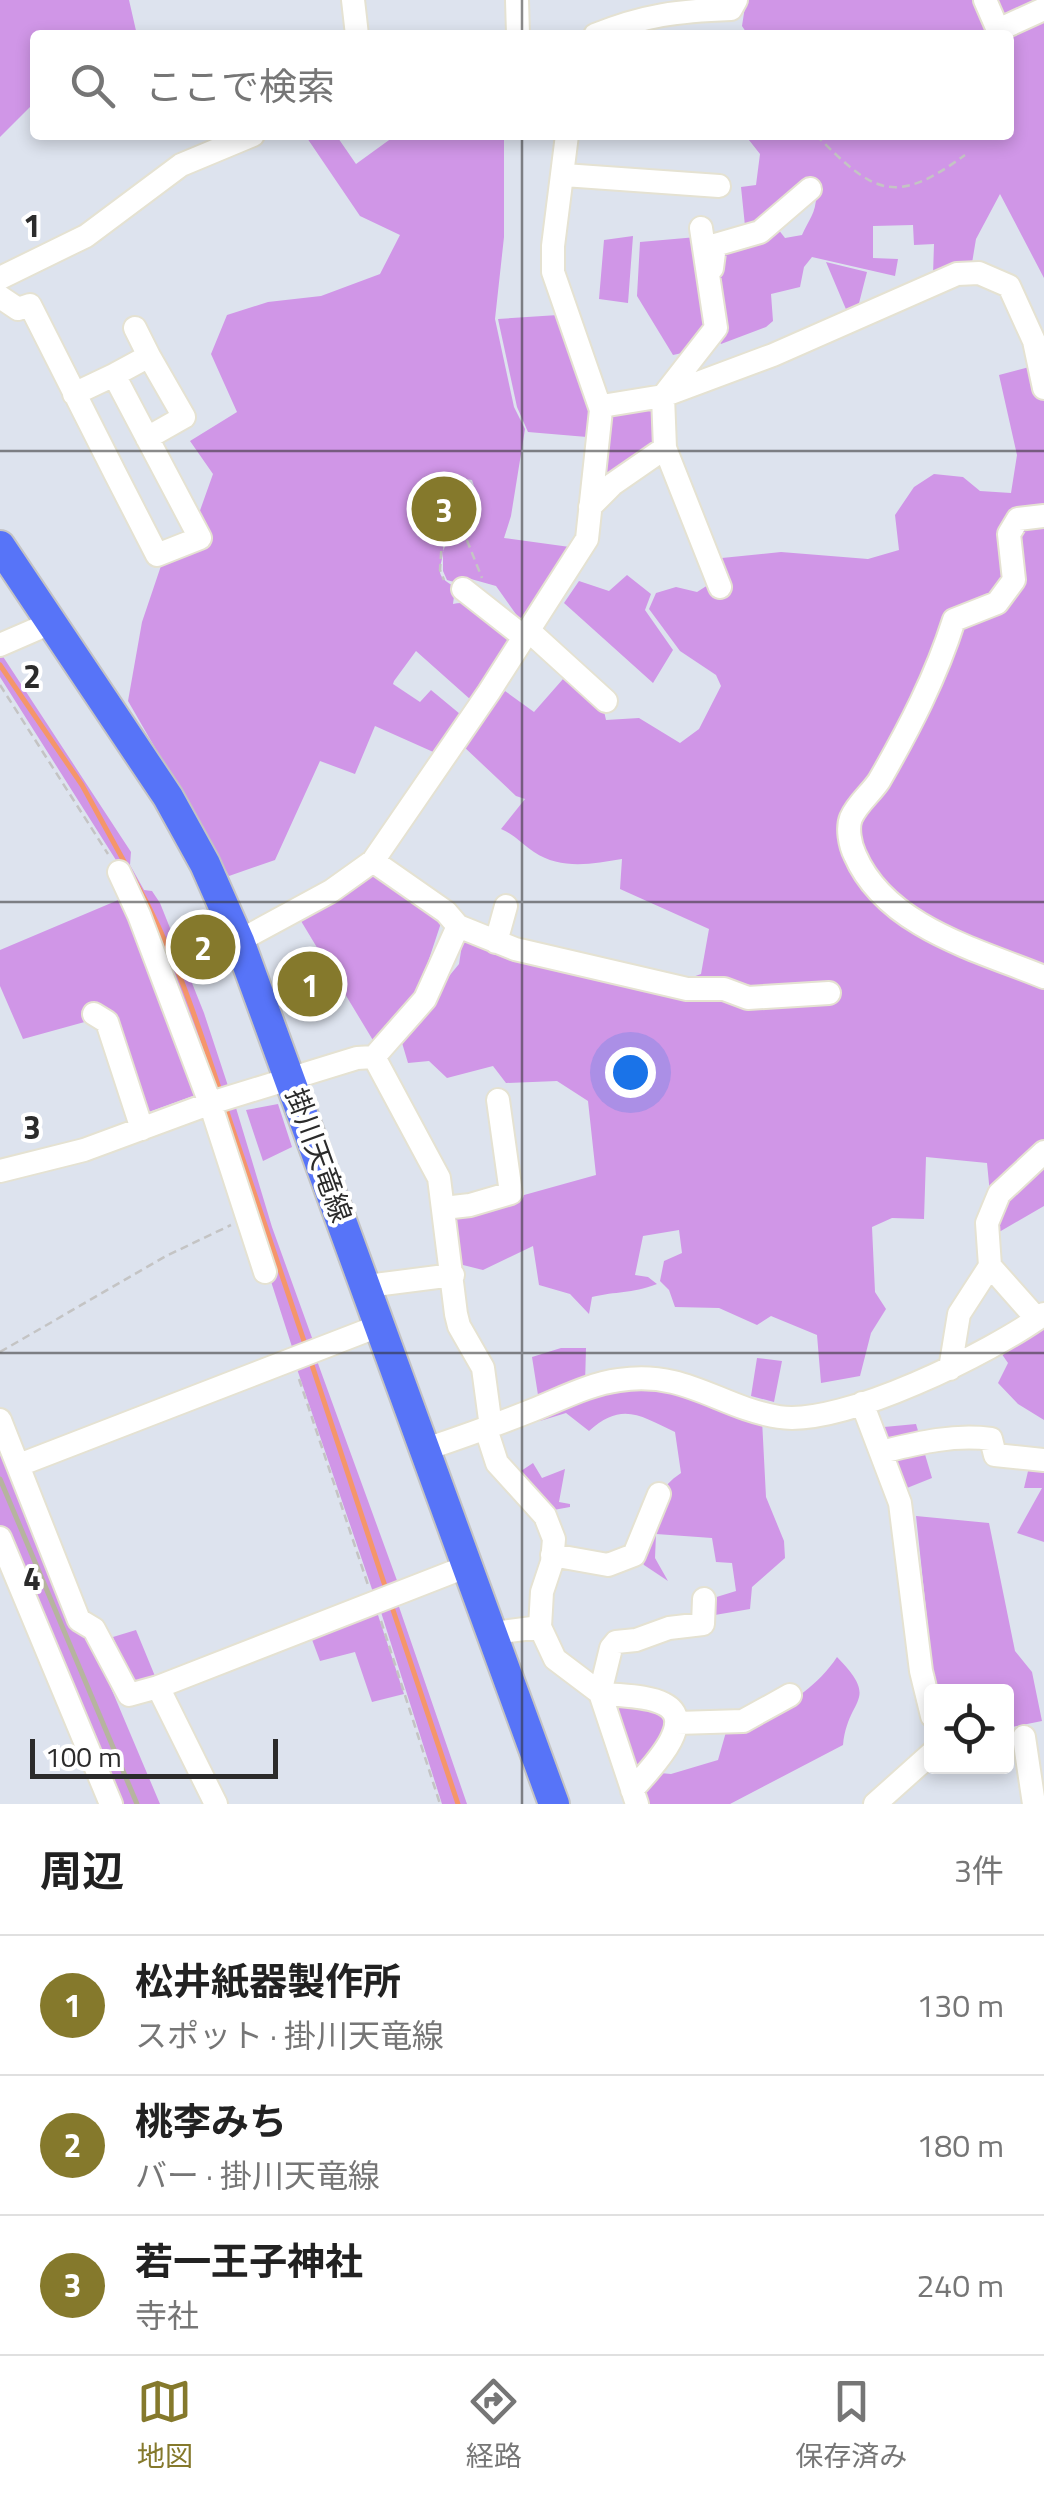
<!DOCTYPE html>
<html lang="ja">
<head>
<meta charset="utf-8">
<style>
	:root { --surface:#fff; --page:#f6f6f6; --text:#222; --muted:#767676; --line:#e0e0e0; --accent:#85792c }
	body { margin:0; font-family:"Titillium Web","Noto Sans JP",sans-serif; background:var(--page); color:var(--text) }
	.controls { position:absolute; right:30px; bottom:30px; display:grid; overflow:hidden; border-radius:10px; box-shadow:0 5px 15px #0003 }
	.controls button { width:90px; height:90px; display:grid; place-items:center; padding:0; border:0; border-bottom:2px solid var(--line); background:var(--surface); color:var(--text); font:50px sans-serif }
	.scale { position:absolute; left:30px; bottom:25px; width:248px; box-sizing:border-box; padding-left:10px; border:5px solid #2b2b2b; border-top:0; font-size:28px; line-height:35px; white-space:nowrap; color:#2b2b2b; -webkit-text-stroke:8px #fff; paint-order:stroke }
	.you { position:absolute; left:630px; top:1072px; width:35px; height:35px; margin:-25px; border:8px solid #fff; border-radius:50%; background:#1a73e8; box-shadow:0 0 0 15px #1a73e833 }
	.badge { display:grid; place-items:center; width:65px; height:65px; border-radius:50%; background:var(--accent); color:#fff; font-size:32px; font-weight:700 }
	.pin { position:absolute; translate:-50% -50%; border:5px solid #fff; box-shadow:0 2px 10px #0006 }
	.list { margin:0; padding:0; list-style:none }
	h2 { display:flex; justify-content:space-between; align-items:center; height:130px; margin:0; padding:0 40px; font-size:42px }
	h2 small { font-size:32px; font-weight:400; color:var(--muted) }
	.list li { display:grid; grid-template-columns:65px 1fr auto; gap:30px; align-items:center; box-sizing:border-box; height:140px; padding:0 40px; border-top:2px solid var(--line) }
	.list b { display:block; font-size:38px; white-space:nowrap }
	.list p { margin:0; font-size:32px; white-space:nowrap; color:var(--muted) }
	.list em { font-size:32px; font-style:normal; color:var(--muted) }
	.icon { flex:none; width:55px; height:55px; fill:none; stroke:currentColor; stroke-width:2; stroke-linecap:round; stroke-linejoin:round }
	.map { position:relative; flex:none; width:1044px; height:1804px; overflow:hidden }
	.search { position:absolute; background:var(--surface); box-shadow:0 5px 15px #0003; left:30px; right:30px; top:30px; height:110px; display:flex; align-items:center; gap:25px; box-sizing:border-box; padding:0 35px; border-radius:10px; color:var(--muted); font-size:38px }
	.sheet { height:550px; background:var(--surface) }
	nav { display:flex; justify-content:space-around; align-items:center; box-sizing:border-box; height:140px; border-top:2px solid var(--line); background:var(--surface); font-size:28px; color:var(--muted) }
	nav a { display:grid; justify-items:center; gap:5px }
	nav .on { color:var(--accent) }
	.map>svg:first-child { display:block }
</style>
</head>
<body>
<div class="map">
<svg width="1044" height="1804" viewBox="0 0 1044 1804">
	<rect width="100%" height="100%" fill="#dde3ee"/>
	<path fill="#d096e7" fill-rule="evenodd" d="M0,0h129l8,35h-102v67l-35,35z
		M746,0h298v278l-44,-84 -24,45 -4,24 -39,12 1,-31 -20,1 -1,-20 -40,1v32l25,1 -3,17 -83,-19 -8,10 -4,20 -29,7 2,27 -7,6 -45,17 -6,-9v-90l63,-16 7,9 17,-3c7,-16 15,-23 14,-42l-49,27 -22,6 -4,-39 15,-2 4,-31 -15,-19h264v-100h-261l-6,-9z
		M305,135h31l20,29 40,-29h108v102l-9,82 19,88 11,22 -14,87 -7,22 73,10 -106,152 -55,-49 -22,30 -1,3 27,18 11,-12 29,24 -20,41 -65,-29 -20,48 -35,-13 -45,99 -46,16 -101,-175 14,-79 23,-68 32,-35 16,-45 -23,-33 47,-29 -26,-58 16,-39 41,-13 53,-6 59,-22 20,-39 -40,-19zM438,475l34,5 6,18 -15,10 -20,43v20l4,9 14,4 10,-5 25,7 27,38c-20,-8 -49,-25 -70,-20l1,-8 8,-6c-39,-17 -13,-23 -20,-52 -7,-27 -37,-37 -4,-63z
		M633,236l-5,67 -29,-4 5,-59z
		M697,237l14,77 -15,36 -23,5 -36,-59 3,-54z
		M826,262l41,10 -10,39 -9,3z
		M558,315l33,92 -4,30 -59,-5 -11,-25 -19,-88z
		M1037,365l7,23v818l-50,29 -7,-72 -61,-6 -2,62 -32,-1 -20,9 3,65 11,17 -15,24 -11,43 -39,7 -4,-48 -46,-19 -14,9 -38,-17 -44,-1 -6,-17 -9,-9 4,-20 18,-8 -3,-23 -36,6 -8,39 13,2 9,7c-27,10 -40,7 -65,13l-3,17 -19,-20 -31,-9 -6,-39 -50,24 -28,-7 -7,-47 148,-41 -8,-74 -31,-20 -51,2 -13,-17 -46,12 -18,-17 -21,2 -8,-27 59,-72 5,-32 193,58 44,-16 8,-45 -89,-40 2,-30c-30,5 -61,11 -88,-7 -12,-8 -19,-17 -33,-23l24,-30 -9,-3 -54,-51 43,-54 29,21 29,-33 40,28 3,13 33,-2 41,25 19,-14 22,-43 -5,-11 -36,-24 -31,-42 7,-16 20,-6 21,5 11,-7 4,-26 69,-7 87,7 31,-9 -4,-35 19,-28 20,-13 29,3 17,14 31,2 6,-38 -18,-80z
		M655,405l2,45 -63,44 10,-76z
		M627,575l24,19 -6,16 28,40 -20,33 -89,-80 15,-22 30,10z
		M0,652l131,200 -1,13 14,25 8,1 8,12 44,110 26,79 -18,4 -91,-228 -121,-191z
		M373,872l68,51 -25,75 -42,44 -73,-121z
		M123,898l78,195 -58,21 -44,-96 -76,21 -23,-53v-36z
		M233,1098l39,129 43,119 -21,7 -80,-249z
		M278,1104l14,43 -29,14 -17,-51z
		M1044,1324v96l-26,-16 -20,-21 10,-20 -9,-13z
		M561,1348h25l-1,36 -19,1 -28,10 -6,-38z
		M316,1358l83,228 -25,9 -78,-229z
		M757,1358l25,3 -8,41 -23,-6z
		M608,1384h56l98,36 4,77 18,44 1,17 -33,29 -2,22 -41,7 1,-17 26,-8 -4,-28 -16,-1 -4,-24 -56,-4 -1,24 13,23 -24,-16 -6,-9c8,-33 13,-63 43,-83l-6,-41c-34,-16 -53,-31 -86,-1l-23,-18 -26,8 -1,-4z
		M916,1424l16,54 -25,10 -23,-61z
		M0,1425l160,379h-43l-117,-278z
		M533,1463l9,15 23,-9 -6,33 11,2v3l-22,4 -33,-36z
		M1029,1467h15v75l-27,-9 25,-45h-18z
		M916,1516l73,7 26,128 17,21 10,49 -35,7 -1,-36 -26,-1 -1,-4 -45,-3z
		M397,1601l70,203h-25l-62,-195z
		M377,1612l27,82 -32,8 -17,-50 -35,9 -9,-24z
		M136,1630l21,51 -24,4 -20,-48z
		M837,1657c44,45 11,39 6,88l-113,59h-87l-5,-13 22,-18 11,1 47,-14 8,-28c43,-16 85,-36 111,-75z
		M606,1702l45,2 21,18 -40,60z"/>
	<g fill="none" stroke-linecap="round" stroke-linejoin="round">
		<path stroke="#f5966a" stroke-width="5" d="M0,665l82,120 44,80
			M134,879c38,67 62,139 86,212
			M225,1106l81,241
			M311,1362l75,227
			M391,1604l67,200"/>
		<defs>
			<path id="minor" d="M353,0l4,35
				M517,0l1,35
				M985,0l13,30 46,-21
				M595,35c49,-20 83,-24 136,-26l5,-9
				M564,175l155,11
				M701,228l15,100 -53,68 2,52 55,139
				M712,268l3,-23 45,-13 50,-43
				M0,278l86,-42 95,-71 72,-30
				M0,297l18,12 12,-4c42,83 84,167 127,250l43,-17 -86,-163 -40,19
				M135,328l14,28
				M114,375l35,-19 35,61 -37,21
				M601,410l7,-5 55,-9 110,-41 184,-81 22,-1 30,13 25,55 10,47
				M590,507l23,-23 52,-36
				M1044,516l-26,3 -9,15 5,46 -17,23 -43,17c-18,57 -45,109 -75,161 -8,12 -22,23 -28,37 -4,10 -1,27 4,37 31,72 123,95 189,122
				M463,589l61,48
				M528,630l78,71
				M0,645l53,-23
				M119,872l20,43 71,188 55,169
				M458,926l57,23 172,40h37l24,9 81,-5
				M239,941l92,-50 42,-30 116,-169 98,-153 14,-129 -48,-138v-26l14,-111
				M496,942l10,-36
				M94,1014l13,8 35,107
				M374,1057l65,121 17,136 3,12 24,42 8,59
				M0,1171l84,-21 130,-48 143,-44 17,-1 51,-58 33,-73 -12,-14 -73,-51
				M444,1208l26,-3 41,-12 -13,-93
				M367,1286l86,-11
				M1037,1319l-47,-53 -3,-43 12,-29 45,-42
				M950,1369l9,-55 31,-48
				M862,1403l38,100 21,168 11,45
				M0,1420l79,200 15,9 35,66 29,-8
				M486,1429l11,34 48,53 9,23 -2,23 -10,30 -2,35 15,32 45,34 37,111
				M426,1449c36,-12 72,-25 107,-39 28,-11 56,-26 86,-30 68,-10 99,27 160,37 63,10 213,-65 265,-103
				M881,1452c37,-9 72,-18 110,-13l4,16 49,5
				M19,1465l362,-140
				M0,1538l111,266
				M552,1555l56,10 26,-10 25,-61
				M494,1633l46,-6
				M677,1723l66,-2 47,-26
				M1024,1737l10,67
				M632,1790c14,-17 68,-68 32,-86 -17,-9 -45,-8 -64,-11l11,-45 5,-6 20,-2 33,-12 34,-4 1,-25
				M216,1804l-58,-117 310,-121
				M875,1804l57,-51"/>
			<path id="major" d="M0,546l168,251 37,67 34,77 315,863"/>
		</defs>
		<use href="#minor" stroke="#e5e2d2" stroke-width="26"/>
		<use href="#major" stroke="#c4c4c4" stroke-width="34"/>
		<path stroke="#c4c4c4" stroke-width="2.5" stroke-dasharray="8 5" stroke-linecap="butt" d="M816,135c58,58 78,72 149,20
			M462,528l20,50
			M442,538l-2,32 4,10
			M0,685l108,169
			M0,1352l166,-96 65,-31
			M299,1379l69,206
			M381,1621l59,183"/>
		<use href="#minor" stroke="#fff" stroke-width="22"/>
		<use href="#major" stroke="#5774f8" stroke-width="30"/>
		<path stroke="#b6b49f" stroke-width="5" d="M0,1479l137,325"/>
	</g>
	<path fill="none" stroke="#2b2b2b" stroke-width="2.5" stroke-opacity="0.55" d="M522,0v35M522,135v1669M0,451h1044M0,902h1044M0,1353h1044"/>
	<g text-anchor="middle" stroke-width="8" stroke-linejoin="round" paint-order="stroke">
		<g font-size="28" fill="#2b2b2b" stroke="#fff">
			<text transform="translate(319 1155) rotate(70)" y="10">掛川天竜線</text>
		</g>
	</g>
	<g font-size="32" text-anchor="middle" font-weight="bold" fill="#2b2b2b" stroke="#fff" stroke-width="8" stroke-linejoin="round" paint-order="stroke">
		<text x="32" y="237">1</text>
		<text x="32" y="688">2</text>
		<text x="32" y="1139">3</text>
		<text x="32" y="1590">4</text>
	</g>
</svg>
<div class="controls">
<button><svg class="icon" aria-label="locate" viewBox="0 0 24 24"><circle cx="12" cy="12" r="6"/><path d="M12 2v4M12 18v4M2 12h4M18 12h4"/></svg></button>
</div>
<div class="scale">100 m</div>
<div class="you"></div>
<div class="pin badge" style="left:310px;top:984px">1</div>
<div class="pin badge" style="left:203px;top:947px">2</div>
<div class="pin badge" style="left:444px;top:509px">3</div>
<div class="search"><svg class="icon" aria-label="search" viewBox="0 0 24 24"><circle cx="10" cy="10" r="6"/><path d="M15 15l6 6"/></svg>ここで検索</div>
</div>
<section class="sheet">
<h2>周辺<small>3件</small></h2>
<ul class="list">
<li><span class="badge">1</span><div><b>松井紙器製作所</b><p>スポット · 掛川天竜線</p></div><em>130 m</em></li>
<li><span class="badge">2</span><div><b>桃李みち</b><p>バー · 掛川天竜線</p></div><em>180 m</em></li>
<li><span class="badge">3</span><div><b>若一王子神社</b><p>寺社</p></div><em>240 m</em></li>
</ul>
</section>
<nav>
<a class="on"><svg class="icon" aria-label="map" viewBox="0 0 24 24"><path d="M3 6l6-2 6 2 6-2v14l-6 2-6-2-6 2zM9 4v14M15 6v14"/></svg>地図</a>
<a><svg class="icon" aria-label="directions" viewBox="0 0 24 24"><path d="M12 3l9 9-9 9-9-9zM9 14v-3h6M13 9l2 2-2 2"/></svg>経路</a>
<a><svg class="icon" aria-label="saved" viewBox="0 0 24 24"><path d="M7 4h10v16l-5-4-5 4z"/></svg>保存済み</a>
</nav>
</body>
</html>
